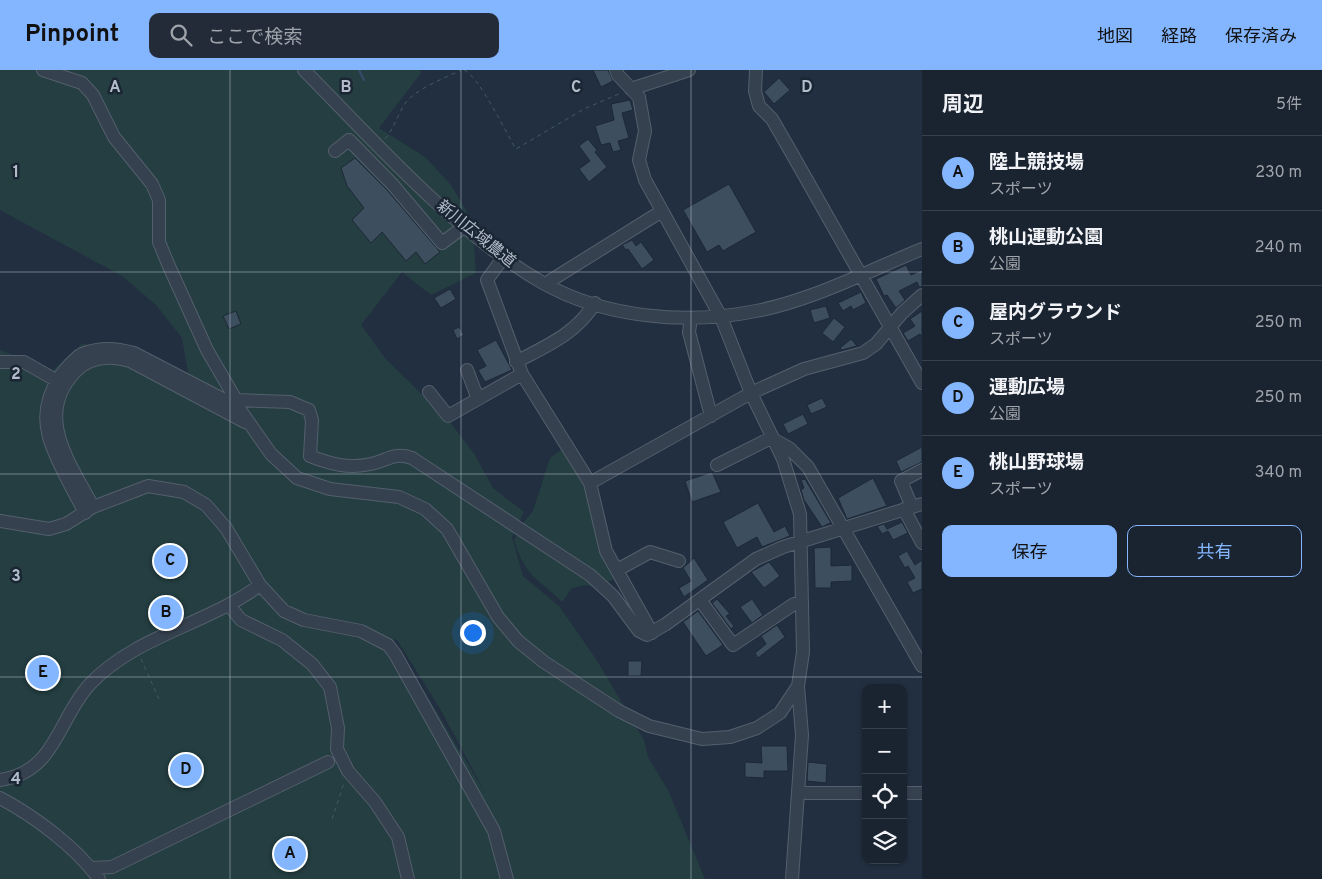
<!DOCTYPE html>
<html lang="ja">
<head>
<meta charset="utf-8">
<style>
	:root { --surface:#1a2330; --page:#232b38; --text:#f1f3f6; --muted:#9fa4ab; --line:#38404c; --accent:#83b6ff }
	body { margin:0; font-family:Overpass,"Noto Sans JP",sans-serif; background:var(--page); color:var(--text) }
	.controls { position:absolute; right:15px; bottom:15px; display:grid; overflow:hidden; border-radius:10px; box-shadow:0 1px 4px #0004 }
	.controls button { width:45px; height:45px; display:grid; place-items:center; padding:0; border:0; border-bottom:1px solid var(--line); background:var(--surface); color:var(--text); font:25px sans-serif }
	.you { position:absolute; left:472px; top:562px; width:18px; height:18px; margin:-12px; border:4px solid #fff; border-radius:50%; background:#1a73e8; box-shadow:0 0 0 8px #1a73e833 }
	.badge { display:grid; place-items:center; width:32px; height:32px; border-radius:50%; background:var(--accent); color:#111; font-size:16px; font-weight:700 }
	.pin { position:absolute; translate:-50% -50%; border:2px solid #fff; box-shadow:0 1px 5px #0006 }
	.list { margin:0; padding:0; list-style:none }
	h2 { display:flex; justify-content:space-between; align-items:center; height:65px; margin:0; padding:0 20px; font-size:21px }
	h2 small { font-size:16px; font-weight:400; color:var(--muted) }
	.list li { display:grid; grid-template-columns:32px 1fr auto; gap:15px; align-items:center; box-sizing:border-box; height:75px; padding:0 20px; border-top:1px solid var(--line) }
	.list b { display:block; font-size:19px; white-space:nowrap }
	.list p { margin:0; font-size:16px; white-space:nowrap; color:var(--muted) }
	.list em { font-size:16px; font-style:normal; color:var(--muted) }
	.actions { display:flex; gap:10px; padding:15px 20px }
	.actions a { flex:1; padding:11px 0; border:1px solid var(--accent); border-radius:10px; text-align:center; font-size:18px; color:var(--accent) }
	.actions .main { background:var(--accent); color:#111 }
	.icon { flex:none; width:28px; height:28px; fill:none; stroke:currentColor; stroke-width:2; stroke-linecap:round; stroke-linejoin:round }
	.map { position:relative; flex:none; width:922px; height:809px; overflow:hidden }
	header { display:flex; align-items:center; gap:30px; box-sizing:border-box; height:70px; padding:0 25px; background:var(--accent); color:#111 }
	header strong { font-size:24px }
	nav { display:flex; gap:28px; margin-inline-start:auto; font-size:18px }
	.search { width:350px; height:45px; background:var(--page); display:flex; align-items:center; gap:12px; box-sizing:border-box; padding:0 18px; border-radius:10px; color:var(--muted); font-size:19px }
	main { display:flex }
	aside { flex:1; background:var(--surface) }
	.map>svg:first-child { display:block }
</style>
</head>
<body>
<header>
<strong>Pinpoint</strong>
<div class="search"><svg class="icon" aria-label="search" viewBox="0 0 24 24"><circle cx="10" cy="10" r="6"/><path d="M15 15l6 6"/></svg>ここで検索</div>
<nav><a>地図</a><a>経路</a><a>保存済み</a></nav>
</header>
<main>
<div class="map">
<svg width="922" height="809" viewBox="0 0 922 809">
	<rect width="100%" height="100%" fill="#222f40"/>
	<path fill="#243e41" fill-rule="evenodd" d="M0,0h420l1,3 -42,55 46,29 26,28 21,35 4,53 -45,22 -29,-23 -41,53 24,33 65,64 25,33 18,33 31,24 -12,25 11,39 36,30 39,56 46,78 4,17 20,33 37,89h-705v-529l53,20 30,-27 109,53 -10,-58 -26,-33 -34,-29 -122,-66zM393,569l4,1 42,67 48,89z
		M565,377l21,38 29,94 -21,8 -8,-2 -14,3 -10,14c-26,-26 -36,-24 -48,-62l9,-17 10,-12 17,-53z"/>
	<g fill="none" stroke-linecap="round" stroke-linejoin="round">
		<path stroke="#344b68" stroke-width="2.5" d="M359,0l5,10"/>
	</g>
	<path fill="#3d4e5f" stroke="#1d2836" d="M593,0h15l5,11 -12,6z
		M779,8l11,12 -16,14 -10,-12z
		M630,30l3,10 -11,3 7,25 -11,3 3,9 -8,2 -3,-9 -9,2 -6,-19 19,-6 -3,-16z
		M588,69l9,11 -2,2 12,15 -18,15 -10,-13 11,-8 -11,-15z
		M355,88l32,32 53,62 -15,12 -9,-12 -10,9 -24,-29 -11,11 -19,-23 12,-12 -17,-22 -6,-18z
		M729,114l27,48 -33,19 -4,-6 -12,7 -24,-42z
		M632,170l4,6 5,-4 13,18 -12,9 -14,-20 -2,1 -4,-5z
		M906,195l5,10 11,-5v17h-3l-2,-5 -18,9 6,9 -9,8 -9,-13 -3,1 -8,-17z
		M450,219l6,10 -15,9 -7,-10z
		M861,222l5,11 -13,7 -2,-4 -8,5 -5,-8z
		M826,236l4,12 -16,5 -4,-13z
		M236,241l5,13 -12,5 -6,-13z
		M922,241v26l-2,-3 -12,7 -5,-8 12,-7 -5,-7z
		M834,248l11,9 -12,15 -11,-9z
		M459,257l5,8 -7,4 -4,-9z
		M851,269l6,7 -15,4 -2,-2z
		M496,270l16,30 -27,12 -7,-12 8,-4 -9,-16z
		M822,328l5,9 -16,7 -4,-9z
		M803,344l5,10 -20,10 -5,-10z
		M922,377v15l-21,10 -5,-11z
		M712,402l9,20 -29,10 -7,-21z
		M873,408l14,28 -40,13 -9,-21z
		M805,409l26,44 -3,1 -6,3 -18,-27 -3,-10 3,-2 -3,-8z
		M758,433l16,29 11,-6 5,10 -28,11 -5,-10 -20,11 -14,-26z
		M902,452l6,11 -15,7 -5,-9 -6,3 -5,-8 7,-2 3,5z
		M831,477v19l21,-1v16l-21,1v6h-16l-1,-40z
		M907,481l8,14 7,-5v29l-9,4 -6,-11 8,-4 -7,-12 -3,2 -7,-12z
		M694,488l14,22 -24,17 -5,-9 12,-7 -8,-13z
		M769,492l11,14 -16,12 -13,-16z
		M717,529l13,15 -4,2 8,10 -3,3 -19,-26z
		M752,529l11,16 -11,8 -12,-16z
		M698,541l25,34 -17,11 -23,-34z
		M777,555l8,12 -27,21 -3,-5 11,-9 -5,-8z
		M628,591h14l-1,15h-13z
		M761,676h26l1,25h-24v7l-19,-1v-15l17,1z
		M808,692l19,2 -1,19 -19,-2z"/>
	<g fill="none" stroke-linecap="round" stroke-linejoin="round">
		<defs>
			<path id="minor" d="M43,0l39,13 11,12 21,42 38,47 7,16v42l9,22 39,86 32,55
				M304,0c71,72 151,163 239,213 62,35 144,42 213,28 57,-11 112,-40 166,-62
				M616,0l2,5 21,22 6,34 -6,29 6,20 76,137 30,76 32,66 17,55 3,138 -5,34 4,49 -10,144
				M756,0l-1,21 4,15 13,13 19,33 131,231
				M631,19l58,-19
				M335,81l14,-11 44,45 49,58 23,-17
				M503,188l-16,22 35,94 68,109 16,68 46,82
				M545,214l117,-73
				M691,248l-2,14 22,84
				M0,292h24l37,21
				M516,292c30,-16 60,-28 79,-59
				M467,300l11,29
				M429,322l19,24 74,-42
				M236,330l54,2 19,8 3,10 -2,36c20,8 39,13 61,8 18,-4 22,-12 41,-6l178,117 23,21 26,35 8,4 19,-11 90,-65 27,-12 139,-43
				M717,395l54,-27 18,10 19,19 114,199
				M590,413l161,-90 53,-24 59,-16 13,-9 26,-31 20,-18
				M93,437c-22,-43 -60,-91 -18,-135 15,-16 34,-17 55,-11l115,61
				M912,437l-11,-26 21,-11
				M904,439l18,34
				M85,443c-11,-22 -30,-53 -36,-76 -8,-27 2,-53 21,-73 4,-3 7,-8 12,-10 18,-7 33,-6 52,-1l104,54 33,47 26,24 33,11 69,8 26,12 22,20 51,88 20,24 26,21 75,49 30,15 53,13 28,-2 27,-9 23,-15 18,-27
				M0,451l49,8 17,-5 27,-17 55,-21 36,6 22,13 20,23 34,57 24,26 20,9 57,11 27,14 7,9 99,177 13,48
				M617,500l33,-18 29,9
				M700,530l33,45 61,-41 8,-2
				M229,535l12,15 41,20 30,24 18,23 8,41 -1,21 11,22 27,31 23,35 10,42
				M0,710c56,-8 57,-60 90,-96 45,-48 118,-60 170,-99
				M799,723h67
				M903,723h19
				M0,728c34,18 76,49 99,81
				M91,798l21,-1 216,-105"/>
		</defs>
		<use href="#minor" stroke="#545f6d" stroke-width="14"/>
		<path stroke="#425b5e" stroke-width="1" stroke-dasharray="4 4" stroke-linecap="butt" d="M464,0c15,6 42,63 52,79l68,-40 37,-16
			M385,69c9,-11 12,-22 19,-34 9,-15 41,-27 57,-35
			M141,589l18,40
			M332,749l12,-36"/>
		<use href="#minor" stroke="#36414f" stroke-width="12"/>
	</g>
	<path fill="none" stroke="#b2bcca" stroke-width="1" stroke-opacity="0.55" d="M230,0v809M461,0v809M691,0v809M0,202h922M0,404h922M0,607h922"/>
	<g text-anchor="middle" stroke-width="5" stroke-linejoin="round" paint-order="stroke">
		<g font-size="16" fill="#b2bcca" stroke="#1b2634">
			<text transform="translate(477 163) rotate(39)" y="6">新川広域農道</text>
		</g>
	</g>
	<g font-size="16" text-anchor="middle" font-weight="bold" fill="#b2bcca" stroke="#1b2634" stroke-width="5" stroke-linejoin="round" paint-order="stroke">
		<text x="115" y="22">A</text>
		<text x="346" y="22">B</text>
		<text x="576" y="22">C</text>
		<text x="807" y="22">D</text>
		<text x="16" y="107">1</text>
		<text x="16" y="309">2</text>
		<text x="16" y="511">3</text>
		<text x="16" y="714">4</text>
	</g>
</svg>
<div class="controls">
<button>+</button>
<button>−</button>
<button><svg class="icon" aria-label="locate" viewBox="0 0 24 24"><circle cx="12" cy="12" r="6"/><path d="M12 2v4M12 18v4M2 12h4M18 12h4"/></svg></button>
<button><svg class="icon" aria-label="layers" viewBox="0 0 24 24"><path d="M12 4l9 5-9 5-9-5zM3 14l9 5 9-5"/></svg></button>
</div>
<div class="you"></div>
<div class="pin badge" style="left:290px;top:784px">A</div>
<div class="pin badge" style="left:166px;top:543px">B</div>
<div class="pin badge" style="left:170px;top:491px">C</div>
<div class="pin badge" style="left:186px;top:700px">D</div>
<div class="pin badge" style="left:43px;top:603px">E</div>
</div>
<aside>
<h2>周辺<small>5件</small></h2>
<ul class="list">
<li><span class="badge">A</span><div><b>陸上競技場</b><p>スポーツ</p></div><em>230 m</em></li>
<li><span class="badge">B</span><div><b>桃山運動公園</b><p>公園</p></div><em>240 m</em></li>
<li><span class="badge">C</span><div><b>屋内グラウンド</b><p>スポーツ</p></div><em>250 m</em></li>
<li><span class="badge">D</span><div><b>運動広場</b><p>公園</p></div><em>250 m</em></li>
<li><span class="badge">E</span><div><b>桃山野球場</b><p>スポーツ</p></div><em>340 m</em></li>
</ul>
<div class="actions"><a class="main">保存</a><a>共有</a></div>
</aside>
</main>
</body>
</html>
